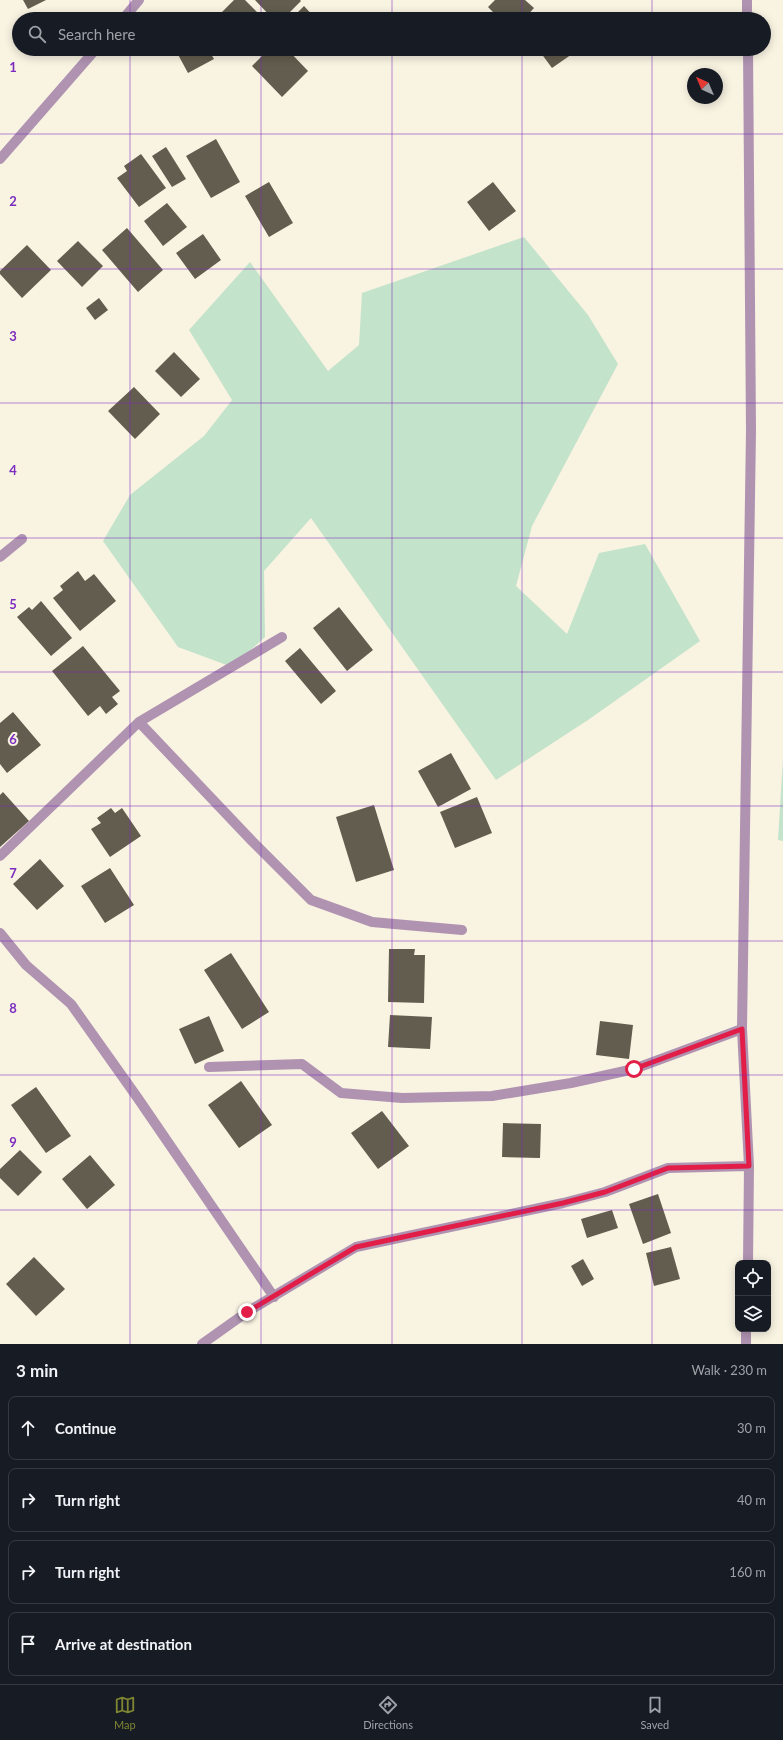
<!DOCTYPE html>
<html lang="en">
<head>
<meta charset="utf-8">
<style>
	:root { --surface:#171b24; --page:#20242c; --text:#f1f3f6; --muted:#9ea1a6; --line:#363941; --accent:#7f8632 }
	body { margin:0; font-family:Lato,sans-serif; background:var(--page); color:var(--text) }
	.controls { position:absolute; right:12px; bottom:12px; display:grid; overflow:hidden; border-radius:8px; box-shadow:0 2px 10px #0003 }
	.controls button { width:36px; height:36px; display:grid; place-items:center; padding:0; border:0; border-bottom:1px solid var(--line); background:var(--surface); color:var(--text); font:20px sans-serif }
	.compass { position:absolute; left:687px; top:68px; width:36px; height:36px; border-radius:50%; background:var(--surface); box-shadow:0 2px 10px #0003; rotate:316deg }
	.stop { position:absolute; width:12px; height:12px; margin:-9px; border:3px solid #e11d48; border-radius:50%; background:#fff }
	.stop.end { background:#e11d48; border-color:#fff; box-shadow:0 1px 4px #0008 }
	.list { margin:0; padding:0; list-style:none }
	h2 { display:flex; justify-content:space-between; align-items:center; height:52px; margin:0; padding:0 16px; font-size:17px }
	h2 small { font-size:13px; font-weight:400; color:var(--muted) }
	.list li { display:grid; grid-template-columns:26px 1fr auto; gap:12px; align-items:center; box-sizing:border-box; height:64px; margin:0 8px 8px; padding:0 8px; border:1px solid var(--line); border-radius:8px }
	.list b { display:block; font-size:15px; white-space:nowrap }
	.list em { font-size:13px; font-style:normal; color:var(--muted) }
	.icon { flex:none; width:22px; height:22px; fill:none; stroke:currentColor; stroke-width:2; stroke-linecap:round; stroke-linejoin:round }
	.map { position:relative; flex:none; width:783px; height:1344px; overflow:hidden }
	.search { position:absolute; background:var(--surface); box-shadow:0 2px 10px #0003; left:12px; right:12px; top:12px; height:44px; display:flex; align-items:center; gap:10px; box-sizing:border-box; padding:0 14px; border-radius:22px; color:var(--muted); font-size:15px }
	.sheet { height:340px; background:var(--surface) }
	nav { display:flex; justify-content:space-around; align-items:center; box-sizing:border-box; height:56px; border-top:1px solid var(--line); background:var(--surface); font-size:11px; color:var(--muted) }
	nav a { display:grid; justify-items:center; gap:2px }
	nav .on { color:var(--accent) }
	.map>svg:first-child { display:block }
</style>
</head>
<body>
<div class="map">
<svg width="783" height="1344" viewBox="0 0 783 1344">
	<rect width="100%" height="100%" fill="#f9f3e2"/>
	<path fill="#c4e3cb" d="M524,237l64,78 30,49 -86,162 -16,60 51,48 32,-81 46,-9 55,97 -112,79 -92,60 -185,-262 -47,53 1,66 -33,30 -54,-20 -75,-106 27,-46 74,-59 28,-36 -43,-70 61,-68 78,109 31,-26 3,-52z
		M783,759v82l-5,-1z"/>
	<path fill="#625d4e" d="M23,0h23l-18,9z
		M234,0h11l19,19h-43l-3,-3z
		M255,0h45l1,1 -18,18h-10z
		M495,0h30l9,8 -10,11h-24l-12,-12z
		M304,6l12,13h-25z
		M175,49h33l6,10 -26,14z
		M269,49h18l21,22 -26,26 -30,-31z
		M538,49h35l2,3 -23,16z
		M216,139l24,43 -29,16 -25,-42z
		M166,147l20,32 -14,8 -20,-31z
		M141,154l25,34 -27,19 -22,-29 10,-7 -3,-5z
		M269,182l24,41 -24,14 -24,-41z
		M493,182l23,29 -27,20 -22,-29z
		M167,203l20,24 -24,19 -19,-25z
		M127,228l36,42 -25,22 -36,-42z
		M203,234l18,26 -26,19 -19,-26z
		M78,241l25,25 -21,21 -25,-26z
		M27,245l24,25 -29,28 -22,-24v-3z
		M99,298l9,12 -13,10 -9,-12z
		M174,352l26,27 -19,18 -26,-26z
		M134,387l26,27 -25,25 -27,-28z
		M78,571l7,10 9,-7 22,27 -36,30 -27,-33 10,-8 -3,-4z
		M41,601l31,37 -21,18 -34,-39 12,-10 3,3z
		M339,607l34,43 -26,21 -34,-43z
		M83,646l37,45 -8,6 6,7 -12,10 -6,-8 -12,10 -36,-45z
		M300,648l36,43 -15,13 -36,-43z
		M13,712l28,33 -34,28 -7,-9v-41z
		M451,753l20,36 -33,18 -20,-36z
		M3,792l26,29 -29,26v-52z
		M477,797l15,36 -37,15 -15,-36z
		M374,805l20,65 -38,12 -20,-65z
		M111,808l4,5 7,-5 19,28 -31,21 -19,-28 10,-6 -4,-5z
		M40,859l24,27 -27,24 -24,-26z
		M110,868l24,37 -29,18 -24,-37z
		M389,949h26l-1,6h11l-1,48 -36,-1z
		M231,953l38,59 -27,17 -38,-59z
		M390,1015l42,2 -2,32 -42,-2z
		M209,1016l15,35 -29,13 -16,-35z
		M600,1021l33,4 -4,34 -33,-4z
		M241,1081l31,44 -33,23 -31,-43z
		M36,1087l35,49 -25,17 -35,-48z
		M382,1111l27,35 -31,23 -27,-36z
		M503,1123l38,1 -1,34 -38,-1z
		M20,1150l22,22 -24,24 -18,-18v-9z
		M90,1155l25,30 -28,24 -25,-30z
		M658,1194l13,39 -28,11 -14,-40z
		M612,1210l6,18 -31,10 -6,-19z
		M671,1247l9,32 -26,7 -8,-33z
		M34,1257l31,32 -29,27 -30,-32z
		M583,1259l11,20 -12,7 -11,-20z"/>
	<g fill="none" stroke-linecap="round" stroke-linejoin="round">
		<path stroke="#af93b1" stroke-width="10" d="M747,0v19
			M123,19l16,-19
			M748,49l3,381 -9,599 7,137 -1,97
			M0,159l96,-110
			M0,557l22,-18
			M139,722l113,119 59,59 61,22 90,8
			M0,856l139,-134 143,-85
			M0,933l26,32 45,39 66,93 137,200
			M209,1067l93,-3 39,29 61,5 90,-2 79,-13 63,-14 108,-40
			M202,1344l45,-32 109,-65 207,-44 42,-11 63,-24 81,-2
			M746,1344v-15"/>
	</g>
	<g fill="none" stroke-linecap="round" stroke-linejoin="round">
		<path stroke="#e11d48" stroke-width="5" d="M247,1312l109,-65 207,-44 42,-11 63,-24 81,-2 -7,-137 -108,40"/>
	</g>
	<path fill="none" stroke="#7b2cbf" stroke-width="1" stroke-opacity="0.55" d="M130,0v19M261,0v19M392,0v19M522,0v19M652,0v19M130,49v1295M261,49v1295M392,49v1295M522,49v1295M652,49v1295M0,134h783M0,269h783M0,403h783M0,538h783M0,672h783M0,806h783M0,941h783M0,1075h783M0,1210h783"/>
	<g font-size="13" text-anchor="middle" font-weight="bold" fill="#7b2cbf" stroke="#f9f3e2" stroke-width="4" stroke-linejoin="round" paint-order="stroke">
		<text x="13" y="72">1</text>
		<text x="13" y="206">2</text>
		<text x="13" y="341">3</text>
		<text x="13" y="475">4</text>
		<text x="13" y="609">5</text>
		<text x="13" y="744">6</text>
		<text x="13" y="878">7</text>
		<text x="13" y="1013">8</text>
		<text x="13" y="1147">9</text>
	</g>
</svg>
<div class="controls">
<button><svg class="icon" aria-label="locate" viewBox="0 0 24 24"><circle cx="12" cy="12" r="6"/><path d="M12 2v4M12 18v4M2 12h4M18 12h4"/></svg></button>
<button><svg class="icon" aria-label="layers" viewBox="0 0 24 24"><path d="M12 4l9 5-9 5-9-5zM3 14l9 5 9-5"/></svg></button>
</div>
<svg class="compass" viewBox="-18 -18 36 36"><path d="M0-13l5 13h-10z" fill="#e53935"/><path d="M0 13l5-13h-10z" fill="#9ea1a6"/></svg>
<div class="stop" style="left:634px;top:1069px"></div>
<div class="stop end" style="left:247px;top:1312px"></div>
<div class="search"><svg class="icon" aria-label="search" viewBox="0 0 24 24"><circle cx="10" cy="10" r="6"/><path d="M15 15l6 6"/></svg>Search here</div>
</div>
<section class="sheet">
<h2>3 min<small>Walk · 230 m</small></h2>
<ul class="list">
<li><svg class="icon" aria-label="ahead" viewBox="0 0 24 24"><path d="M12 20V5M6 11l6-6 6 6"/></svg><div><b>Continue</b></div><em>30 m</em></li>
<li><svg class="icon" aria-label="right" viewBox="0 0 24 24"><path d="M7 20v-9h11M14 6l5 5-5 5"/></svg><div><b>Turn right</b></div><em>40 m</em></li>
<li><svg class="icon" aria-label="right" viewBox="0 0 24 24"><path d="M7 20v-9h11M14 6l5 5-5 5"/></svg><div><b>Turn right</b></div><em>160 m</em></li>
<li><svg class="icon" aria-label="arrive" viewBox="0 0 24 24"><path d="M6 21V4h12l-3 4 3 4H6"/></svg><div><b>Arrive at destination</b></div></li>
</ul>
</section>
<nav>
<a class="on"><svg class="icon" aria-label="map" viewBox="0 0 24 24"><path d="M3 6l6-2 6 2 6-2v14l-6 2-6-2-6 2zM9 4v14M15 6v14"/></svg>Map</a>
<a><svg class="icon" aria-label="directions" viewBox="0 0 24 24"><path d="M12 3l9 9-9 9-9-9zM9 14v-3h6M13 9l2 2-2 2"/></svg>Directions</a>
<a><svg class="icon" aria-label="saved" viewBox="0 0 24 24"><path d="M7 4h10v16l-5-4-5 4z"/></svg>Saved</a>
</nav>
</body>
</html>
